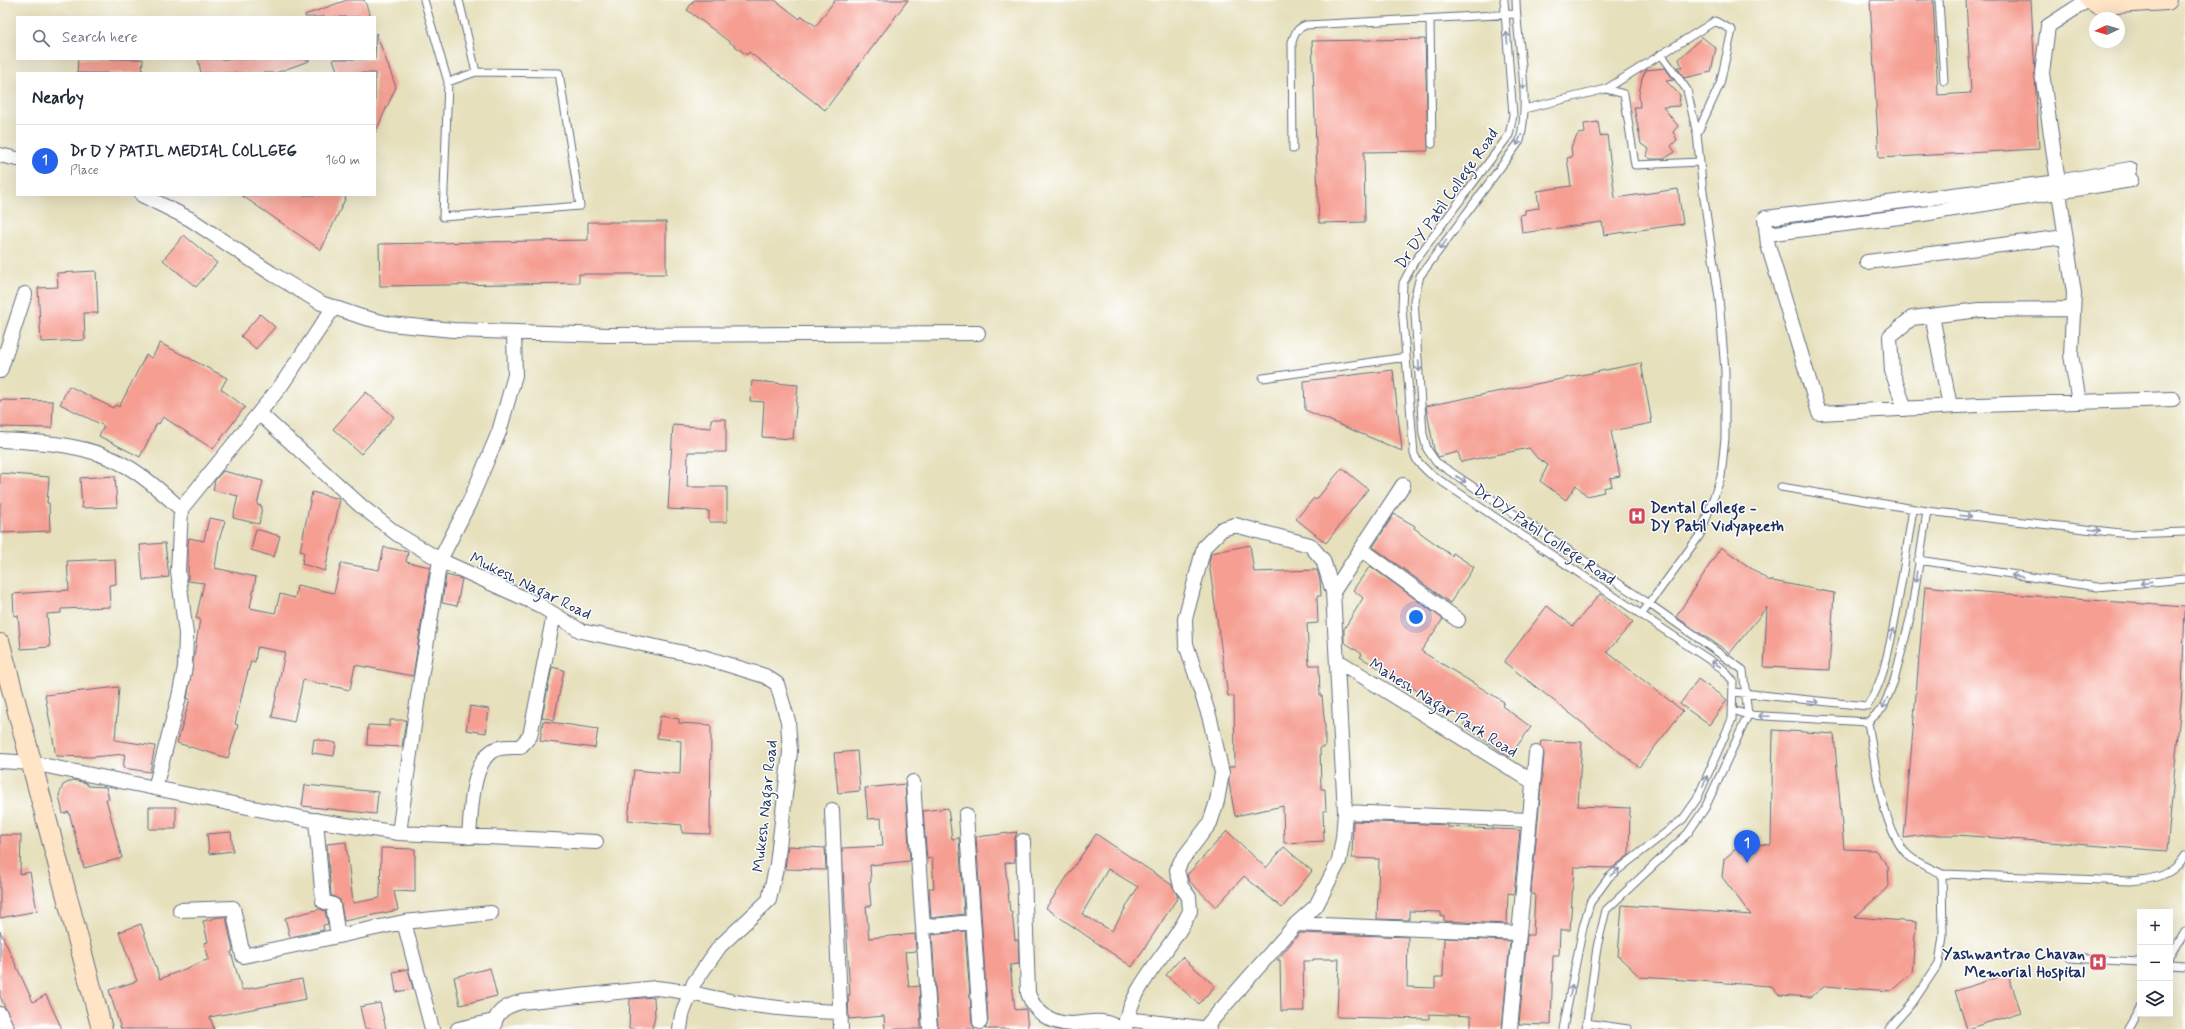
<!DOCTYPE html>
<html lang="en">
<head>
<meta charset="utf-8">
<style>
	:root { --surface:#fff; --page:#f2f2f3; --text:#1f2937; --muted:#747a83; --line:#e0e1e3; --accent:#2563eb }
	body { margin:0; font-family:Mynerve,sans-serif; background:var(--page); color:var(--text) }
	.controls { position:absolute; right:12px; bottom:12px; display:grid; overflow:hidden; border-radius:0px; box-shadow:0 4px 16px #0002 }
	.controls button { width:36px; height:36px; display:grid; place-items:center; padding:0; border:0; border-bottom:1px solid var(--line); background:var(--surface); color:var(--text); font:20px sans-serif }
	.compass { position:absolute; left:2089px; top:12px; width:36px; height:36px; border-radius:50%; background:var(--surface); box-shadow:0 4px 16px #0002; rotate:266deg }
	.you { position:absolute; left:1416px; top:617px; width:14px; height:14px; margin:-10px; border:3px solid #fff; border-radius:50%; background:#1a73e8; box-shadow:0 0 0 6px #1a73e833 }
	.badge { display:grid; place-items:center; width:26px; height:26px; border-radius:50%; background:var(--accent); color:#fff; font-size:13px; font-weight:700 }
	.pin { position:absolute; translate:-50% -33px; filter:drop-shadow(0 1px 2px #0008) }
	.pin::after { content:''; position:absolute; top:21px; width:14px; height:12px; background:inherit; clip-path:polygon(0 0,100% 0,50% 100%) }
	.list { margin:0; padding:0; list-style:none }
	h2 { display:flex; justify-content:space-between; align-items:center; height:52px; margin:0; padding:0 16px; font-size:17px }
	h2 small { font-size:13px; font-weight:400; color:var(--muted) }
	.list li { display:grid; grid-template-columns:26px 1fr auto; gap:12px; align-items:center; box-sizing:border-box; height:72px; padding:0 16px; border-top:1px solid var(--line) }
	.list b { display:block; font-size:15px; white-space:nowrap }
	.list p { margin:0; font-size:13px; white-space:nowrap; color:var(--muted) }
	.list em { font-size:13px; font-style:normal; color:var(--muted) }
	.icon { flex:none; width:22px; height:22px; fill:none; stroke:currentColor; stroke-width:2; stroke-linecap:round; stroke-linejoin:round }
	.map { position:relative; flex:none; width:2185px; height:1029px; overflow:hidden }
	.search { position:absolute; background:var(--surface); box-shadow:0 4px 16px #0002; left:16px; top:16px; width:360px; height:44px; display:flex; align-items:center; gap:10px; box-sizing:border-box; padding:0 14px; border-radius:0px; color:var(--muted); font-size:15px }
	.panel { position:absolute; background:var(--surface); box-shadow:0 4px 16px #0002; left:16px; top:72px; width:360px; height:124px; border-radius:0px }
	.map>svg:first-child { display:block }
</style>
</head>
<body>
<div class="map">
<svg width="2185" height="1029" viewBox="0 0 2185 1029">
	<rect width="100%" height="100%" fill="#fff"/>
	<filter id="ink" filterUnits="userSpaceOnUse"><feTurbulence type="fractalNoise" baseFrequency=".025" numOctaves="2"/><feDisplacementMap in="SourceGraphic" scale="8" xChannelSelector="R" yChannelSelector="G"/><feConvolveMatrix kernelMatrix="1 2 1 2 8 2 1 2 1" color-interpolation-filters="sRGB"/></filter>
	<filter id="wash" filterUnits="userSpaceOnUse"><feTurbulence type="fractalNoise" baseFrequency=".012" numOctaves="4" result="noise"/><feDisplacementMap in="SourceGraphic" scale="16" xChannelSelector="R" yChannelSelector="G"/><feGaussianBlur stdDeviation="0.9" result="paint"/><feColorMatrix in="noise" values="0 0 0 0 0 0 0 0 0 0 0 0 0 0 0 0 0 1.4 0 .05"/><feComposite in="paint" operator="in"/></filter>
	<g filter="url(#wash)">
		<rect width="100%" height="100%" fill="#e6e0bc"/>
		<g id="blocks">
			<path fill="#f69e92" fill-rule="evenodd" d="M347,0h17l7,17h-66v-2z
				M694,0h81l25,19 2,-3 14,10 19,-26h73l-83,110 -76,-58 -2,3 -60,-45z
				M1870,0h63l5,95 33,-2 -5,-93h65l8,149 -160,9z
				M376,33l20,54 -21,46v-60h-37l-5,-14h42z
				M1702,37l14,11 -5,24 -27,6 -7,-11h5l-3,-8z
				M1425,39l3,112 -64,1 1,70 -46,1 -7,-182z
				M78,59h65l-1,14h-65z
				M198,59h111v2l-34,12h-74z
				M1665,68l9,12 -8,1 14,14 -1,11 -16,1 15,19 -5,6 4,8 -6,6 4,6 -11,7h-13l-5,-3 3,-7 -8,-5 -7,-37h6l-1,-13 3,-16 4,-8z
				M1598,122l2,14 7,-1 8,63 63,-9 5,35 -79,11 -2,-13 -80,11 -2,-18 5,-1v-4l14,-2 -2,-17 34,-5 -4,-28 5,-1 -1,-10 7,-13 7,-1 -1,-9z
				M241,195h106l-26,55z
				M588,222h78v52h-87v9l-199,3 -1,-42 209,-4z
				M184,235l33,28 -21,24 -33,-27z
				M96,271l2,42h-14l1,27 -44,2 -3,-54 20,-1 -1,-14z
				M260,314l15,13 -19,22 -15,-13z
				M160,343l67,35 -6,11 24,18 -32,42 -50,-32 -4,7 -2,-1 -17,34 -41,-21 5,-10 -44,-22 9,-18 44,22 2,-3 4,2 27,-52 6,3z
				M1641,363l11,60 -41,8 9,45 -10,2 2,8 -9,2 1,4 -17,4 -11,-11 -10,15 -26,-19 8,-16 -11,-7 -8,-10 -68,14 -3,-10 -20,5 -4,-7 -8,-44z
				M1393,370l9,81 -97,-41 -1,-29z
				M752,381l46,4 -5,54 -31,-2 2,-35 -14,-1z
				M366,392l28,25 -33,37 -28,-25z
				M0,400l53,1 -1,27 -52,-1z
				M711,419h15v33h-38l-1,35h40v35h-18v-11l-41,-2 5,-84 38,3z
				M1342,468l26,21 -42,54 -30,-24 18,-21 2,2z
				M223,471l40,10 -6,24 5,1 -3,18 -26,-6 5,-22 -25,-6 2,-10z
				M0,473l49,4 -2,26h2l1,28 -50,2z
				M115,476l2,31 -35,1 -2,-30z
				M312,492l28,7 -15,72 -23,-7 2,-12 -4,-1z
				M1394,514l21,12 -1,2 38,28 1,-3 21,14 -24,36 -77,-56z
				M209,518l16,3 -6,19 -4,28 41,9 -6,31 25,5 5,-19 15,4 2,-13 37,8 7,-30 38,7 5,-23 24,5 -2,10 24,5 -17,109 -58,-11 -5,25 -47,-10 -9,42 -22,-5 13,-65 -28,-5 -2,15 -4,-1 -7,25 -9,38 3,1 -10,33 -51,-15 13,-44h-3l13,-80 -4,-1 8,-35 -16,-2v-36l1,-7 15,3z
				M256,529l24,7 -6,21 -23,-7z
				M165,543l4,34 -26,3 -3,-35z
				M1250,545l4,27 63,-2 3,10 1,16h-4l1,27 -11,1 2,41h10l1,31h2l3,31v20h-5l1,42h4l1,22h-3l1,30 -40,2 -1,-37 -48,10 -6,-33v-16l6,-1 -1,-70h-6l-19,-133 2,-10z
				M1721,547l47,33 66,13 -5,77 -65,-3 3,-60 -37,46 -54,-36z
				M115,559l1,25 -7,1 1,22 -49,2v4l-14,1 3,33 -29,2 -3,-34 -4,1 -1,-22 56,-4 -2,-29z
				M1370,566l73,53 -22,32 83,51 -2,4 29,21 -22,30 -46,-32 4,-5 -107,-63 2,-3 -18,-12v-13l19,-31 -10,-8z
				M446,575l16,4 -5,27 -15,-3z
				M1925,586l57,6 203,15 -3,84 -15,160 -210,-16h-32l-21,3z
				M1600,594l33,28 -26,30 76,59 -44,56 -135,-105 43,-56 26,20z
				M552,667l12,3 -10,50 -12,-3z
				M1698,679l29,21 -18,25 -29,-21z
				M119,687l-4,53 40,6 -5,26 -27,-4 2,-14 -33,3 -36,-1 -11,-61z
				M470,706l19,3 -3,24 -20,-3z
				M660,716l19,3v4l32,2 -1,109 -28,-1v-8l-54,-5 6,-50 46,4 1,-33 -24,-3z
				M390,720h16l-4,27 -35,-2 1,-20 22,1z
				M543,721l55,8 -3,19 -55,-7z
				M1773,730l61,4 10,115 31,1 13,16 1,20 -34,31 61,5 -4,51 -21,18 -66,-5 -14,11 -32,-2 -8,-9 -131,-9 -22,-21 4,-51 129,10 -29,-38 2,-18 19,-16 28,2z
				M314,739l22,4 -2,13 -22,-3z
				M1541,741l41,1 -4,64 52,2 -1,47 -17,13 -38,-1 -4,63h-10l-1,25h-6l-2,70 -32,-1 8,-89h6l2,-41h-4l13,-140 -4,-8z
				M857,751l3,40 -22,2 -4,-40z
				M73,780l13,3 2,3 18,1 3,12h-3l16,59 -38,10 -15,-56 -6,2 -4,-19 4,-10z
				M905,784l5,77 -40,4 1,17 -2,1 2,23h-5l3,32 46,-4 1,17 -11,1 4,35 10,-1 2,43h-36l-1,-13 -35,3 -1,-24h2l-8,-147 41,-2 -2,-28 -13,1 -3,-31z
				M305,785l73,7 -2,22 -74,-8z
				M149,807h27v22h-27z
				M948,808l4,31 7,-1 5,76 -33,4 -2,-30h5l-2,-30 -5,1 -4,-48z
				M1353,821l95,4v2l72,3 -6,64 -6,-1 -1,31 -63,-3v-5h-3v-4l-32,-1v9l-32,-1 2,-60 -27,-1z
				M1227,831l39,37 18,-21 28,24 -30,37 -38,-32 -28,31 -27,-26 -2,-6z
				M231,832l2,19 -24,3 -2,-20z
				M1017,832l-3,9 1,21 -10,1 5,49h2l3,28h3l1,24 -9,1 5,45 11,-1 2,20h-43l3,-8 -12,-184z
				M1096,834l76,51 6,12 -46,70 -86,-59zM1108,869l30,18 -26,44 -30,-17z
				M0,835h21l-1,39 10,-2 7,39 -37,7z
				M346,842l7,61 27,-5 1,-50 34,1v43l-21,-1 4,19 -54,11 -4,-21 -9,-5 -4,-51z
				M788,846l37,2 1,22 -41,-1z
				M320,909l5,2 3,13 -5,1 1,5 -34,7 -5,-19z
				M219,917h7l7,34 -2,1 11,38 60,-11 4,20 -96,18 4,12h-93l-12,-39 28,-9 -18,-49 22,-8 19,55 49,-20 -5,-16 4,-1 -5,-21z
				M0,931l33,71 13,-7 16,34h-47l-15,-33z
				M965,931l7,92 3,6h-37l-6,-94z
				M1300,933l108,4 -1,50 28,1v-11h8l1,-39 66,3 -8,88h-31v-13l-42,-2v5l-92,-2 2,-58h-26v2h-10l1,50h-23l-1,-51h-3z
				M1182,957l33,29 -16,18 -33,-29z
				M490,968l7,28 -37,9 -6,-28z
				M408,969l5,20 -17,3 -3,-20z
				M2008,974l13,38 -54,17 -12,-38z
				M654,997l1,20 -3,12h-23l1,-30z
				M380,1003l6,26h-21l-5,-22z"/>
		</g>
	</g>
	<g filter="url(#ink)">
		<use href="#blocks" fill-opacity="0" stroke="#626d7f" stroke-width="1"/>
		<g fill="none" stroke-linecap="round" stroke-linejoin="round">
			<defs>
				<path id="lane" d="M424,0l24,82 -5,135 137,-11 -21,-133 -83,-1 -17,-72
					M1504,0l9,115 -4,20 -95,127 -11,21 -1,25 12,146 4,8 11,11 294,196 10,12 -1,38 -35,80 -14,20 -74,58 -19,26 -7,24 -20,102
					M1516,0c1,47 15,94 4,141l-100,135 -6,24 9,134 4,15 9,13 212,141 95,67 5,45 -43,93 -17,25 -82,77 -9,37 -11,82
					M1939,0l5,81
					M1430,20l2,124
					M1661,54l26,36 10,44
					M448,82l28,-10
					M1606,89l18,5 11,71 65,-3
					M1524,109l82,-20 109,-68 17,9 -12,54 -23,50 6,58 16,106 6,73v67l-4,39 -21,58 -59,80
					M1293,149l-1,-107c3,-9 4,-13 14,-17l210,-11
					M1263,378l143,-21
					M1781,487l146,24 202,23 56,-2
					M1918,560l179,27 88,-8
					M1733,692l134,14c14,-20 19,-44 24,-67 9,-43 15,-87 22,-130
					M1733,710l15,5 120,7 15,-14 11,-27 17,-66 16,-104
					M1868,722c6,35 14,111 41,134 9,8 22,12 33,18l1,62 -4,27 -26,39 -24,27
					M1942,874l188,7c23,-2 42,-4 55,-25
					M2170,957l15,-25
					M2069,958l71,4
					M2170,964l15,1
					M1586,1023l42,6
					M2128,1029l12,-21"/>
				<path id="street" d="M2088,0l-40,26 -6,47 16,109 -293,36 3,27 51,168 159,-8 195,-6
					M0,155l17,4
					M2058,182l72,-13
					M2059,192l15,101 -3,62 8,47
					M142,195l48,24 81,54 50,30 41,14 28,7 63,6 154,5 371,-2
					M1767,234l156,-20 208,-34
					M1867,262l198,-25
					M1932,316l18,90
					M0,371l25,-77
					M1905,409l-13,-38 -2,-35 22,-18 68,-8 93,-1
					M259,413l102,93 36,28 43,26 99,45 42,26 122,26 62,19 12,8 11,37 2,31 -13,112 -8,36 -49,46 -26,37 -12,32 -2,14
					M0,440c44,2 89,4 128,27 19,11 36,27 53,42
					M181,509l99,-122 54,-80
					M1361,549l97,71
					M1333,592l70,-107
					M1338,661l195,121
					M0,761l32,2 280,57 87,13 197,9
					M913,782l17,247
					M155,788l24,-91 6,-30 1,-33 -8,-63 3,-62
					M832,810l9,219
					M1345,812l184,8
					M966,815l14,207
					M316,820l7,81 10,4 5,31
					M399,833l19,-137 22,-136 29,-57 30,-71 16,-57 -1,-42
					M469,837c2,-23 2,-72 23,-86 8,-5 20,-4 28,-4l10,-11 24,-122
					M1023,841l5,152c6,19 23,31 44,31 19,-1 30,-7 48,5
					M180,910l53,-2 10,48 161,-34 28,107
					M404,922l87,-9
					M1296,924l223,9
					M923,927l50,-5
					M0,1014l7,15
					M1126,1019l83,10
					M458,1029l36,-8
					M494,1029c0,-17 12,-23 27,-27l135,-14c28,2 53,10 79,14 35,6 69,9 105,10
					M1125,1029c6,-46 47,-78 65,-118l-1,-14 -8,-11 -4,-16 4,-9 29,-38 7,-22 5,-28 -12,-54 -24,-75 -1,-25 19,-72 18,-18 13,-4 75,20 13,15 10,32 12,220 -2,26 -4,23 -23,45 -20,18 -92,105
					M1510,1029l26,-276"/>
				<path id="secondary" d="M2091,0l8,4 68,-4
					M0,644l102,385"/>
			</defs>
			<use href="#lane" stroke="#626d7f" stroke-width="9"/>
			<use href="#street" stroke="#626d7f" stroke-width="16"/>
			<use href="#secondary" stroke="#626d7f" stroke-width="22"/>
			<use href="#lane" stroke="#fff" stroke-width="7"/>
			<use href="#street" stroke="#fff" stroke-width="14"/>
			<use href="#secondary" stroke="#ffe4c6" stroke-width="20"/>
		</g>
		<defs><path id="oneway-shaft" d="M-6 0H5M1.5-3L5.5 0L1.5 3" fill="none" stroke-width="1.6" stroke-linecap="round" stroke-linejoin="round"/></defs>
		<g stroke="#8d97ae">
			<use href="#oneway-shaft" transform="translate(1507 38) rotate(-95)"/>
			<use href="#oneway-shaft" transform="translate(1523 84) rotate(89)"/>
			<use href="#oneway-shaft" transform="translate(1519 140) rotate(113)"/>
			<use href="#oneway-shaft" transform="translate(1443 245) rotate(126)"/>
			<use href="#oneway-shaft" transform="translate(1419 366) rotate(86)"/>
			<use href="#oneway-shaft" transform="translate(1461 479) rotate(33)"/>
			<use href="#oneway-shaft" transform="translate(1966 516) rotate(6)"/>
			<use href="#oneway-shaft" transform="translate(2095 530) rotate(7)"/>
			<use href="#oneway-shaft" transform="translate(2017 576) rotate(-172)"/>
			<use href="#oneway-shaft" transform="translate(1916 577) rotate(97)"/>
			<use href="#oneway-shaft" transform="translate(2146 583) rotate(174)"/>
			<use href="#oneway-shaft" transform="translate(1892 634) rotate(-77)"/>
			<use href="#oneway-shaft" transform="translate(1716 664) rotate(-147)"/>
			<use href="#oneway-shaft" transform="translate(1813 702) rotate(6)"/>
			<use href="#oneway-shaft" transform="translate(1885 703) rotate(115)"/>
			<use href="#oneway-shaft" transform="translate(1764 716) rotate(-177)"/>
			<use href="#oneway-shaft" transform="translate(1705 781) rotate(-67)"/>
			<use href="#oneway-shaft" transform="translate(1615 872) rotate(-38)"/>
			<use href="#oneway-shaft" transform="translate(1571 991) rotate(-78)"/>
		</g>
	</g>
	<defs>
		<symbol id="hospital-square" viewBox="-11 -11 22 22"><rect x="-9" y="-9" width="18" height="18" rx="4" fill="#d1495b" stroke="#fff"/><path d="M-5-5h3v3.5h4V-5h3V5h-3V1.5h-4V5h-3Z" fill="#fff"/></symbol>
	</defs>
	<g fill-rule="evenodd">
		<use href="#hospital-square" x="1627" y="506" width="20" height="20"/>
		<use href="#hospital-square" x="2088" y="952" width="20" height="20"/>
	</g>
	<g text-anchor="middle" stroke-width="3" stroke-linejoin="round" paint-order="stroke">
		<g font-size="16" fill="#1b2f5e" stroke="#fff">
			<text transform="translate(1446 198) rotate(-55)" y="6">Dr DY Patil College Road</text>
			<text transform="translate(1545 534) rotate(34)" y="6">Dr DY Patil College Road</text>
			<text transform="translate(531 585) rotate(26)" y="6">Mukesh Nagar Road</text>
			<text transform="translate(1444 707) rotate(32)" y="6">Mahesh Nagar Park Road</text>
			<text transform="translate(764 806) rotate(-84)" y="6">Mukesh Nagar Road</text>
		</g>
		<g font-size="16" font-weight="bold" fill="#1b2f5e" stroke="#fff" text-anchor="start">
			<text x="1650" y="513">Dental College -<tspan x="1650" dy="18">DY Patil Vidyapeeth</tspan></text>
			<text x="2085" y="959" text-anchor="end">Yashwantrao Chavan<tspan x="2085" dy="18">Memorial Hospital</tspan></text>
		</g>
	</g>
</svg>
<div class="controls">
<button>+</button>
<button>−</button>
<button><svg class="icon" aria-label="layers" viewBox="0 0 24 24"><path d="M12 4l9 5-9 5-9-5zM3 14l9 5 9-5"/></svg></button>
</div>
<svg class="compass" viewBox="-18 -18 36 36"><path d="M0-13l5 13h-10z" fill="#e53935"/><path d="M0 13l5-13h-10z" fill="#747a83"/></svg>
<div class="you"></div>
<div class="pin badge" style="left:1747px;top:863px">1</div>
<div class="search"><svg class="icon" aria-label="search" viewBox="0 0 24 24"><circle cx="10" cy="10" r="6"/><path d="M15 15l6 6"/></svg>Search here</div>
<section class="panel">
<h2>Nearby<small></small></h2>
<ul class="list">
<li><span class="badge">1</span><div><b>Dr D Y PATIL MEDIAL COLLGEG</b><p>Place</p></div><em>160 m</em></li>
</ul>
</section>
</div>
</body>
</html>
